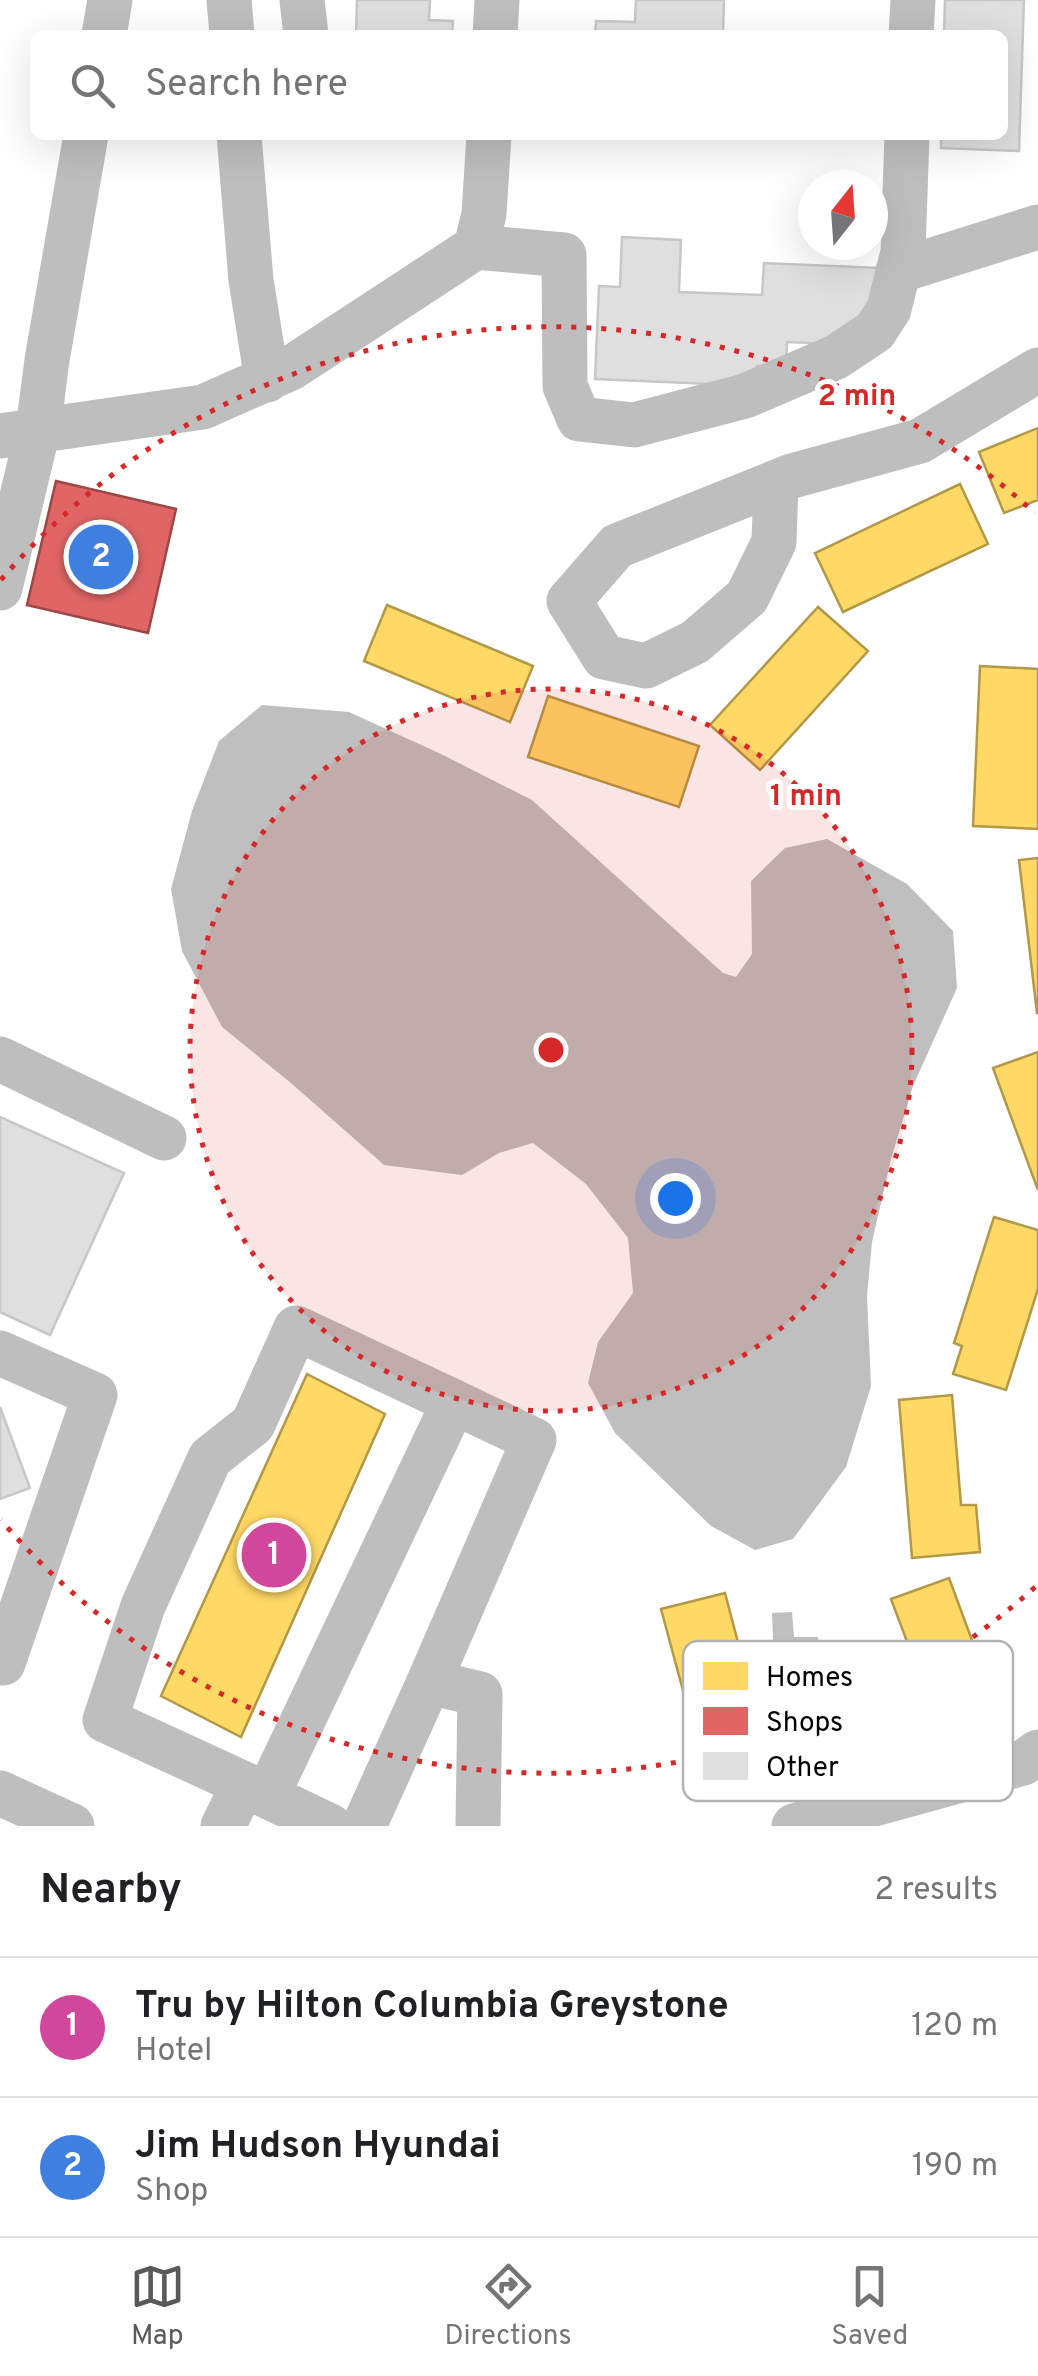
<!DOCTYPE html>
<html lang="en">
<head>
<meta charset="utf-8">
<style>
	:root { --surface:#fff; --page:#f6f6f6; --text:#202124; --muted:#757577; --line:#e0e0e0; --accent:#595959 }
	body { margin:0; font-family:Overpass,sans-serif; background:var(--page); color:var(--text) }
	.compass { position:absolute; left:798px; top:170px; width:90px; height:90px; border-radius:50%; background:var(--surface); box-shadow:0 10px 40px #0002; rotate:17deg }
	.you { position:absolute; left:675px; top:1198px; width:35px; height:35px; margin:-25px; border:8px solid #fff; border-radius:50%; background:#1a73e8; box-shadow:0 0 0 15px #1a73e833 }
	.badge { display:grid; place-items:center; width:65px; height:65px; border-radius:50%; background:var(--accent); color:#fff; font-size:32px; font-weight:700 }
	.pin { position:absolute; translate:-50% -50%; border:5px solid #fff; box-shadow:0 2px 10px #0006 }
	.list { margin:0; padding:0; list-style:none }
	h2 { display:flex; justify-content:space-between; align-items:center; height:130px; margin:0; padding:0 40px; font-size:42px }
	h2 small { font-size:32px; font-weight:400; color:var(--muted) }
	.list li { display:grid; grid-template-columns:65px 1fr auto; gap:30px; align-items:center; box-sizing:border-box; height:140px; padding:0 40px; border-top:2px solid var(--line) }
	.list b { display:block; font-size:38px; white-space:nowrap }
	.list p { margin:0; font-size:32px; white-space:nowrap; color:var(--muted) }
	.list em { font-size:32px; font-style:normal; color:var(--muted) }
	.icon { flex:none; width:55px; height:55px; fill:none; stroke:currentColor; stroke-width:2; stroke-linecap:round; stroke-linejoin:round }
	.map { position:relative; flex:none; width:1038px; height:1826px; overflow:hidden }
	.search { position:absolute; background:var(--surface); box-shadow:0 10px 40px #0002; left:30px; right:30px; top:30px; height:110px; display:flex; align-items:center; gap:25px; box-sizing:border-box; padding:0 35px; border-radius:15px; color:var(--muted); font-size:38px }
	.sheet { height:410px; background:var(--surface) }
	nav { display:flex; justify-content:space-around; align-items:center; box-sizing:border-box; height:140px; border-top:2px solid var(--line); background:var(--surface); font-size:28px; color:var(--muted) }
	nav a { display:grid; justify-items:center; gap:5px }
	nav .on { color:var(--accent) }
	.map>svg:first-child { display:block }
</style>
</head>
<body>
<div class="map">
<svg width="1038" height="1826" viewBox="0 0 1038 1826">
	<rect width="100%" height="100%" fill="#fff"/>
	<path fill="#bfbfbf" d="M262,705l87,7 92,42 91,46 191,173 13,4 16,-23 -1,-73 34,-33 42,-9 80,45 46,47 4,57 -44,98 -22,73 -19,83 -5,54 4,90 -25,81 -53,72 -38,11 -44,-24 -96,-93 -27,-50 10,-41 35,-49 -5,-55 -42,-54 -53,-41 -34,10 -37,22 -78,-10 -93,-82 -69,-56 -40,-76 -11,-62 21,-78 27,-70z
		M792,1612l2,25h24l2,44 -23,1 -1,-19 -22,1 -2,-51z"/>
	<path fill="#ffd966" stroke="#b29847" stroke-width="2.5" d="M1038,428v72l-34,13 -25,-61z
		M960,484l28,60 -145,68 -28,-59z
		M387,605l146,61 -23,56 -146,-61z
		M818,607l50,44 -108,119 -50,-45z
		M980,666l58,3v160l-65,-3z
		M548,696l151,50 -20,61 -151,-50z
		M1038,858v155h-1l-18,-153z
		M1038,1052v138l-45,-122z
		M994,1217l44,13v59l-32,101 -53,-16 9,-28 -8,-3z
		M307,1374l78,40 -144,323 -80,-41z
		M952,1395l9,110h15l4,47 -68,6 -13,-158z
		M949,1578l55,149 -57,21 -56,-149z
		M725,1593l40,152 -63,16 -41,-152z"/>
	<path fill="#e06666" stroke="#9d4747" stroke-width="2.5" d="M56,481l120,28 -28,124 -121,-28z"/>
	<path fill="#dfdfdf" stroke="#c7c7c7" stroke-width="2.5" d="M357,0h73l-1,20 24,1 -1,14h-96z
		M636,0h88l-1,35h-128l1,-14 39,1z
		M945,0h79l-5,151 -78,-3v-13h62v-100h-59z
		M622,237l59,3 -2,52 83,3 2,-32 115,5 -2,53 -42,23 -48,-2 -1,25 -29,-1v20l-162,-7 4,-93 21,1z
		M0,1117l124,56 -74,162 -50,-23z
		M0,1407l30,81 -30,11z"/>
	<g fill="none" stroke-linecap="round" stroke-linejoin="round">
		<path stroke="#bebebe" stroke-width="45" d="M229,0l3,35
			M302,0l4,35
			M104,35l6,-35
			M495,35l2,-35
			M911,35l2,-35
			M239,135l12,145 16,100
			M476,247l8,-33 5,-79
			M898,271l140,-44
			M0,436l203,-29 88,-39 185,-121 88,8 1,131 14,33 55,6 111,-29 91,-39 39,-26 14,-22 14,-57 4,-117
			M776,482l-2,60 -27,55 -52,45 -49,24 -42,-9 -35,-56 48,-55 175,-70 128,-35 118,-71
			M0,588l38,-158 9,-70 39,-225
			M0,1059l164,79
			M0,1353l95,42 -92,268
			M429,1682l105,-242 -80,-38
			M0,1793l72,33
			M267,1796l63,30
			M223,1826l21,-42 23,12 187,-394 -158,-74 -43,96 -43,34 -67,148 -38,114 139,64
			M364,1826l65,-144 51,12 -2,132
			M794,1826l229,-63 15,-11"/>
	</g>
	<circle cx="551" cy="1050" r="361" fill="#d62828" fill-opacity=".12"/>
	<g fill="none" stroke="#d62828" stroke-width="5" stroke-dasharray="5 10">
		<circle cx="551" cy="1050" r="361"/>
		<path d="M1035 1587A723 723 0 0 1 1 1520M1 580A723 723 0 0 1 1035 513"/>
	</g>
	<rect x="683" y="1641" width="330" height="160" rx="15" fill="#fff" stroke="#b2b2b2" stroke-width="2.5"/>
	<rect x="703" y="1662" width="45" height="28" fill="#ffd966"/>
	<rect x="703" y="1707" width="45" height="28" fill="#e06666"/>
	<rect x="703" y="1752" width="45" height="28" fill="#dfdfdf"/>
	<g font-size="28" fill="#000">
		<text x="766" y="1686">Homes</text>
		<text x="766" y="1731">Shops</text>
		<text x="766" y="1776">Other</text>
	</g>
	<circle cx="551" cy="1050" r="15" fill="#d62828" stroke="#fff" stroke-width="5"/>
	<g font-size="30" text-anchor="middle" font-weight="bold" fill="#d62828" stroke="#fff" stroke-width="10" stroke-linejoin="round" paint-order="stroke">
		<text x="857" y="405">2 min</text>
		<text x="806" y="805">1 min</text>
	</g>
</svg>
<svg class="compass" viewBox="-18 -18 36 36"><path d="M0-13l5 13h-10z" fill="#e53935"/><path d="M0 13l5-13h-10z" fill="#757577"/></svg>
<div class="you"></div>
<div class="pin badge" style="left:274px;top:1555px;background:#d1479c">1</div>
<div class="pin badge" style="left:101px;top:557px;background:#3f7fe0">2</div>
<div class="search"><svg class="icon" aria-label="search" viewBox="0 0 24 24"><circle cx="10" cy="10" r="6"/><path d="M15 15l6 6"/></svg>Search here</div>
</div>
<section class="sheet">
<h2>Nearby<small>2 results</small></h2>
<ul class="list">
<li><span class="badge" style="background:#d1479c">1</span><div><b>Tru by Hilton Columbia Greystone</b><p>Hotel</p></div><em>120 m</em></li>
<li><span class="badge" style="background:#3f7fe0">2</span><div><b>Jim Hudson Hyundai</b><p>Shop</p></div><em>190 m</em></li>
</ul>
</section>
<nav>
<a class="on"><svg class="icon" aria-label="map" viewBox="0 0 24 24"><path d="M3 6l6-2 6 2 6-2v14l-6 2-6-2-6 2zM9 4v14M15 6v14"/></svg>Map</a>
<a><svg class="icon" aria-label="directions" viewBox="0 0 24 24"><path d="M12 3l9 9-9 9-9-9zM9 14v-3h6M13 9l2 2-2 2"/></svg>Directions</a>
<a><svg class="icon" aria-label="saved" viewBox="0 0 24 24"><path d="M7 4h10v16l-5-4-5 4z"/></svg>Saved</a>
</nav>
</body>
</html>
